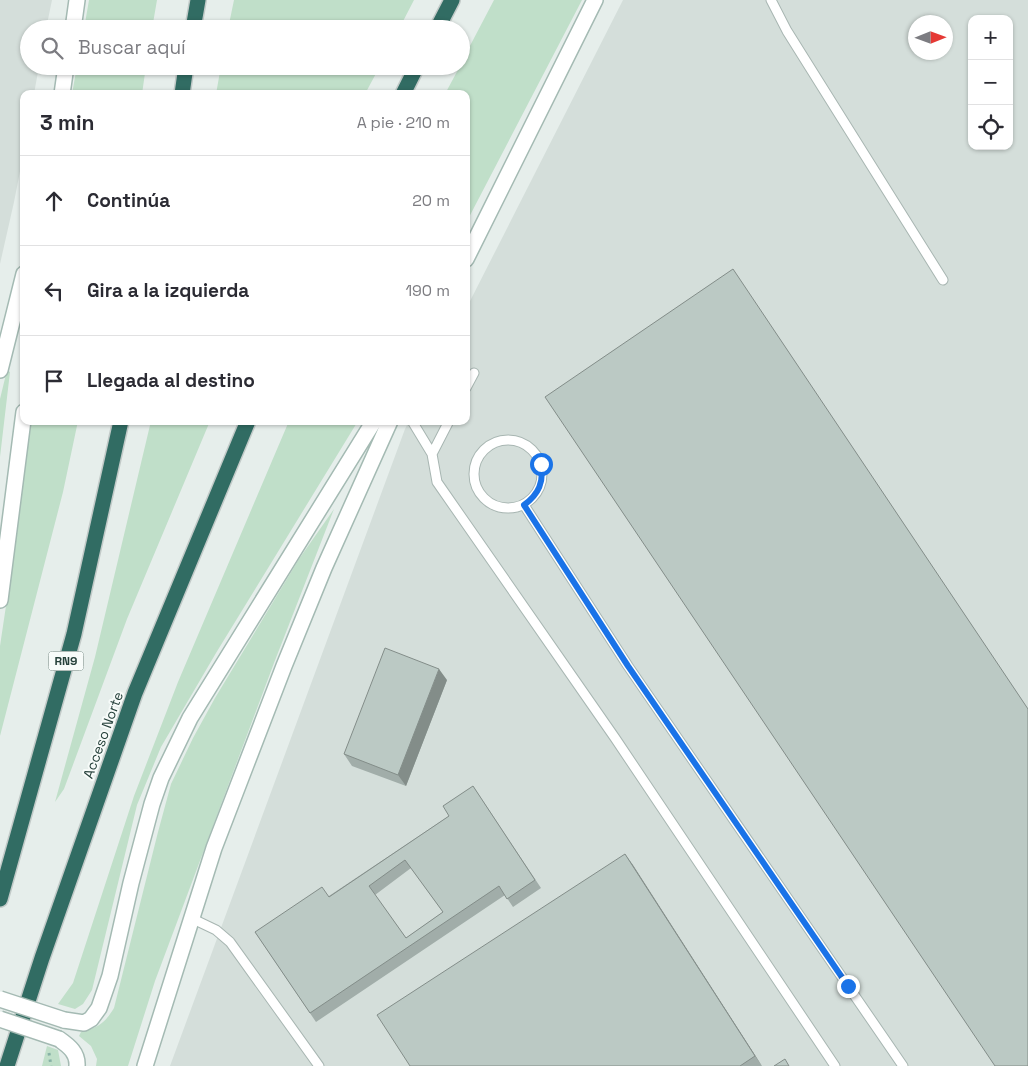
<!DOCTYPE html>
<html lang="es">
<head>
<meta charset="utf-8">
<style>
	:root { --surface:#fff; --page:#f7f7f7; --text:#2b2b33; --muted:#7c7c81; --line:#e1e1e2 }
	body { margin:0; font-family:"Space Grotesk",sans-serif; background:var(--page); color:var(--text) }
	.controls { position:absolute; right:15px; top:15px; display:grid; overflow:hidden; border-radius:10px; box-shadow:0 1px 4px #0004 }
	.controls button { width:45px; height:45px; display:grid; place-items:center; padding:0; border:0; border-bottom:1px solid var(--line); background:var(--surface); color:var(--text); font:25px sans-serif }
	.compass { position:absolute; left:908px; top:15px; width:45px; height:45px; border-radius:50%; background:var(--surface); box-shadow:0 1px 4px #0004; rotate:89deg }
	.stop { position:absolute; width:15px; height:15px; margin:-11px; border:4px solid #1a73e8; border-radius:50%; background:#fff }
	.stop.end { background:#1a73e8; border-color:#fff; box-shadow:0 1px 5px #0008 }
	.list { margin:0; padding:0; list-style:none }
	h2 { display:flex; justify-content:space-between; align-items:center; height:65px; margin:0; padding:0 20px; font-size:21px }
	h2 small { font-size:16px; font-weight:400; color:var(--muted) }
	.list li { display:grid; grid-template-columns:32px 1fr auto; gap:15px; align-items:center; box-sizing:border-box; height:90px; padding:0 20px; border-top:1px solid var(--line) }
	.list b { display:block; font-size:19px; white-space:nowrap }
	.list em { font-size:16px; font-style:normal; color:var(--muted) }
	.icon { flex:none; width:28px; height:28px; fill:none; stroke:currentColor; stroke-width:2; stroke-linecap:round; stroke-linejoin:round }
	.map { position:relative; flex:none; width:1028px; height:1066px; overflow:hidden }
	.search { position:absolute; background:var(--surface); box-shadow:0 1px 4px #0004; left:20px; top:20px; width:450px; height:55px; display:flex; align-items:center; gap:12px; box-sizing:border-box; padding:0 18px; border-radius:28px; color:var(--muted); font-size:19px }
	.panel { position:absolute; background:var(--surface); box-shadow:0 1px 4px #0004; left:20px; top:90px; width:450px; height:335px; border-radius:10px }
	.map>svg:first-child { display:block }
</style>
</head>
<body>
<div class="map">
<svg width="1028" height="1066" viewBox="0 0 1028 1066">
	<rect width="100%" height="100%" fill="#e6eeeb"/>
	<path fill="#d4deda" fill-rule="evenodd" d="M0,0h52l-6,29h-17v37h10l-5,28h-10v57l-10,51 -14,62z
		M623,0h405v1066h-858l235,-637 4,-8h57v-112zM972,19h37v127h-37zM916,22h30v30h-30z"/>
	<path fill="#c0dfc9" d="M89,0h68l-5,29h-68z
		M234,0h180l-15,29h-171z
		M494,0h88l-116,223v-129h-21l15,-28h1v-3z
		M77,66h69l-4,28h-70z
		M221,66h159l-15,28h-149z
		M7,370l3,2 -10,85v-58z
		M29,421h49l-15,71 -63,244v-90l10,-67z
		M151,421h59l-83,198 -63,170 -9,13 40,-145z
		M289,421h69l-142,232 -55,94 -24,58 -45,185 -9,14 -8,5 -17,-5 15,-21 61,-187 44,-114z
		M334,509l-60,154 -119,318 -27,85h-32l1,-7 -6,-13 -12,-10 2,-4c18,-5 23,-8 33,-24l44,-176 13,-48 22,-46 22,-40 84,-139z
		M47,1046l11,4 3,16h-19z"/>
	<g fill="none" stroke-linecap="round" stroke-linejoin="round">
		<defs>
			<path id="lane" d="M771,0l16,31 156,249
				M466,388l8,-15
				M412,421l20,33
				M449,421l-17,33 5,28 178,256 220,328
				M474 474a34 34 0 1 1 68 0a34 34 0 1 1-68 0Z
				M524,505l104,161 275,400
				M193,919l23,11 14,12 89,124"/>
			<path id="secondary" d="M73,29l4,-29
				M62,94l4,-28
				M466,259l129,-259
				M0,370l24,-96
				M0,600l24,-188
				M64,1020l20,3 7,-4 8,-11 11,-32 21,-93 21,-79 9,-26 29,-60 184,-297
				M59,1039c10,7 19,14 18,27
				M145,1066l69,-218 70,-182 40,-98 66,-147"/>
			<path id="highway" d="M193,29l5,-29
				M437,29l15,-29
				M182,94l4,-28
				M403,94l14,-28
				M0,899l74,-265 47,-213
				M7,1066l35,-108 93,-265 113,-272"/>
		</defs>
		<use href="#lane" stroke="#a8b6b2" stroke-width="11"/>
		<use href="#secondary" stroke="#a4bab3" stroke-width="18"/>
		<use href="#highway" stroke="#c2cac8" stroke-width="18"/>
		<path stroke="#87b1a6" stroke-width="3" stroke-dasharray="2.5 4" stroke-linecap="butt" d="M49,1053l2,13"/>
		<use href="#lane" stroke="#fff" stroke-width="9"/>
		<use href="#secondary" stroke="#fff" stroke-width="15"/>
		<use href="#highway" stroke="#316c63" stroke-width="15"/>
		<defs>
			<path id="secondary-bridge" d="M0,999l64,21
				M0,1019l59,20"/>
		</defs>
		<use href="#secondary-bridge" stroke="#a4bab3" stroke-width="18" stroke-linecap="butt"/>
		<use href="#secondary-bridge" stroke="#fff" stroke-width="15"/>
	</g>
	<path fill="#a1ada9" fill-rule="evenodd" d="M447,680l-41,106 -54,-20 -8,-12z
		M473,786l68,102 -28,19 -8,-12 -189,127 -61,-90 74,-36 120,-80zM411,868l32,44 -37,26 -31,-43z
		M625,854l137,212h-352z"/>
	<path fill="#838d89" d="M439,669l8,11 -41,106 -8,-11z
		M625,854l8,11 129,201 -7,-10z"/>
	<path fill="#bbc9c4" stroke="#838d89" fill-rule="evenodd" d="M733,269l295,440v357h-33l-450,-669z
		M385,648l54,21 -41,106 -54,-21z
		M473,786l62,94 -28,19 -8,-13 -189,127 -55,-81 67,-45 7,10 120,-81 -6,-10zM405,860l38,52 -37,26 -37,-52z
		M625,854l130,202 -15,10h-330l-33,-51z
		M785,1059l4,7h-15z"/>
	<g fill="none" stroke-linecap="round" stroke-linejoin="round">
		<path stroke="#1a73e8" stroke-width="6" d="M541,464c3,18 -2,30 -17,41l104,161 220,320"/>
	</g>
	<g text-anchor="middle" stroke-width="4" stroke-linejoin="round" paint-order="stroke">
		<rect fill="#f7fbf9" stroke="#647873" stroke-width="1" x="48.5" y="651.5" width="35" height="19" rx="4"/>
		<g font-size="12" font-weight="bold" fill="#25403a">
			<text x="66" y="665">RN9</text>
		</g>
		<g font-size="14" fill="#25403a" stroke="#f7fbf9">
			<text transform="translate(103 735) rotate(-70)" y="5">Acceso Norte</text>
		</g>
	</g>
</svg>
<div class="controls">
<button>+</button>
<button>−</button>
<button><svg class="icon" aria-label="locate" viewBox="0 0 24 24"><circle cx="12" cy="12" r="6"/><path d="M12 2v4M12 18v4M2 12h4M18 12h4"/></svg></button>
</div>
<svg class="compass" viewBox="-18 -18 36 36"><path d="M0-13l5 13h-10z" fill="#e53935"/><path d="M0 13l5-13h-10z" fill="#7c7c81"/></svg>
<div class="stop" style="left:541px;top:464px"></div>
<div class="stop end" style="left:848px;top:986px"></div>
<div class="search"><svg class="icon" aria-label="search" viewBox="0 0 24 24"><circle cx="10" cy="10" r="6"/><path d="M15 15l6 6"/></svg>Buscar aquí</div>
<section class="panel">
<h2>3 min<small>A pie · 210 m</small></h2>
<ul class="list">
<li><svg class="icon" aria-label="ahead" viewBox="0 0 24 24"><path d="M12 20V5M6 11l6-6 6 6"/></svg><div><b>Continúa</b></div><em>20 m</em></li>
<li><svg class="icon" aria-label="left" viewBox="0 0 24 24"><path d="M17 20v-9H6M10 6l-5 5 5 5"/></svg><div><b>Gira a la izquierda</b></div><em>190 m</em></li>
<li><svg class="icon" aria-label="arrive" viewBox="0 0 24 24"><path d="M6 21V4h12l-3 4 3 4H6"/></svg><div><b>Llegada al destino</b></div></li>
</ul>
</section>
</div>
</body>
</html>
